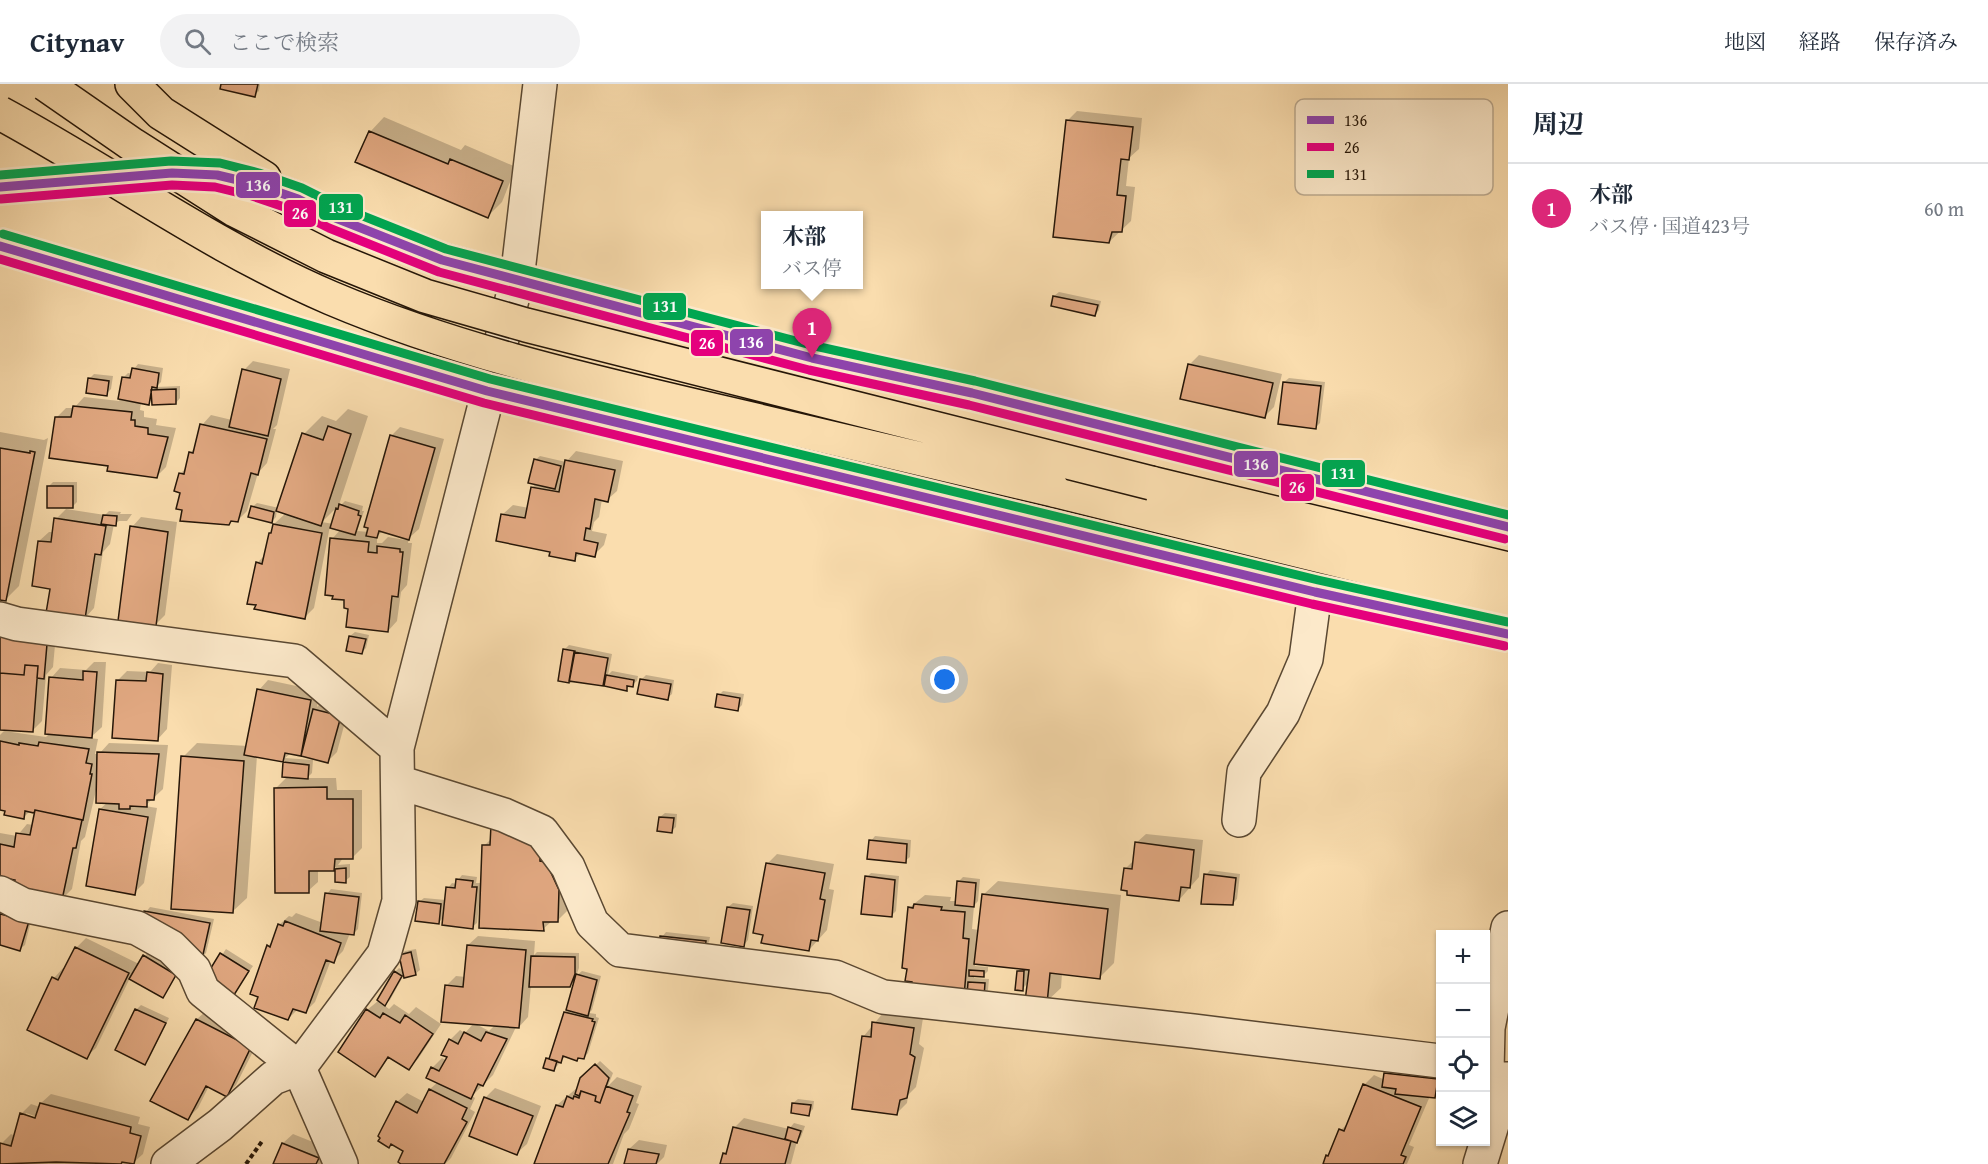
<!DOCTYPE html>
<html lang="ja">
<head>
<meta charset="utf-8">
<style>
	:root { --surface:#fff; --page:#f2f2f3; --text:#1f2937; --muted:#747a83; --line:#e0e1e3; --accent:#db2777 }
	body { margin:0; font-family:"Gentium Book Plus","Noto Serif JP",serif; background:var(--page); color:var(--text) }
	.controls { position:absolute; right:18px; bottom:18px; display:grid; overflow:hidden; border-radius:0px; box-shadow:0 2px 4px #0004 }
	.controls button { width:54px; height:54px; display:grid; place-items:center; padding:0; border:0; border-bottom:2px solid var(--line); background:var(--surface); color:var(--text); font:30px sans-serif }
	.you { position:absolute; left:945px; top:596px; width:21px; height:21px; margin:-15px; border:4px solid #fff; border-radius:50%; background:#1a73e8; box-shadow:0 0 0 9px #1a73e833 }
	.badge { display:grid; place-items:center; width:39px; height:39px; border-radius:50%; background:var(--accent); color:#fff; font-size:20px; font-weight:700 }
	.pin { position:absolute; translate:-50% -50px; filter:drop-shadow(0 2px 3px #0008) }
	.pin::after { content:''; position:absolute; top:32px; width:21px; height:18px; background:inherit; clip-path:polygon(0 0,100% 0,50% 100%) }
	.popup { position:absolute; left:761px; top:127px; width:102px; height:78px; box-sizing:border-box; display:grid; place-content:center; border-radius:0px; background:var(--surface); filter:drop-shadow(0 2px 4px #0005); font-size:20px; white-space:nowrap; color:var(--muted) }
	.popup b { font-size:22px; color:var(--text) }
	.popup::after { content:''; position:absolute; left:50%; top:100%; margin-left:-12px; border:12px solid transparent; border-top-color:var(--surface) }
	.list { margin:0; padding:0; list-style:none }
	h2 { display:flex; justify-content:space-between; align-items:center; height:78px; margin:0; padding:0 24px; font-size:26px }
	h2 small { font-size:20px; font-weight:400; color:var(--muted) }
	.list li { display:grid; grid-template-columns:39px 1fr auto; gap:18px; align-items:center; box-sizing:border-box; height:90px; padding:0 24px; border-top:2px solid var(--line) }
	.list b { display:block; font-size:22px; white-space:nowrap }
	.list p { margin:0; font-size:20px; white-space:nowrap; color:var(--muted) }
	.list em { font-size:20px; font-style:normal; color:var(--muted) }
	.icon { flex:none; width:33px; height:33px; fill:none; stroke:currentColor; stroke-width:2; stroke-linecap:round; stroke-linejoin:round }
	.map { position:relative; flex:none; width:1508px; height:1080px; overflow:hidden }
	header { display:flex; align-items:center; gap:36px; box-sizing:border-box; height:84px; padding:0 30px; background:var(--surface); border-bottom:2px solid var(--line) }
	header strong { font-size:28px }
	nav { display:flex; gap:33px; margin-inline-start:auto; font-size:21px }
	.search { width:420px; height:54px; background:var(--page); display:flex; align-items:center; gap:15px; box-sizing:border-box; padding:0 21px; border-radius:33px; color:var(--muted); font-size:22px }
	main { display:flex }
	aside { flex:1; background:var(--surface) }
	.map>svg:first-child { display:block }
</style>
</head>
<body>
<header>
<strong>Citynav</strong>
<div class="search"><svg class="icon" aria-label="search" viewBox="0 0 24 24"><circle cx="10" cy="10" r="6"/><path d="M15 15l6 6"/></svg>ここで検索</div>
<nav><a>地図</a><a>経路</a><a>保存済み</a></nav>
</header>
<main>
<div class="map">
<svg width="1508" height="1080" viewBox="0 0 1508 1080">
	<rect width="100%" height="100%" fill="#faddae"/>
	<filter id="stains"><feTurbulence type="fractalNoise" baseFrequency=".00333" numOctaves="4"/><feColorMatrix values="0 0 0 0 .2 0 0 0 0 .09 0 0 0 0 .02 0 0 0 .5 -.17"/></filter>
	<radialGradient id="worn" r=".72"><stop offset=".6" stop-color="#630" stop-opacity="0"/><stop offset="1" stop-color="#630" stop-opacity=".3"/></radialGradient>
	<path fill="#0003" fill-rule="evenodd" d="M223,0h37l-1,7 -5,4z
		M1077,27l65,7 -3,31 -10,9 -3,28 9,1 -4,34 -22,21 -41,-122z
		M384,33l77,33 4,-5 51,22 -14,35 -14,14 -118,-84z
		M1059,208l42,9 -2,9 -4,5 -41,-19z
		M1199,271l83,19 -8,33 -9,9 -76,-51z
		M253,277l37,8 -13,56 -4,4h3l-9,34 -9,10 -11,38 -9,9 -54,-11 -4,-35 8,-8 3,-14 5,-5 6,-22 9,-10 21,5 12,-50z
		M138,280l25,4 -2,14 -5,5 24,-1v12l-4,5 -23,-4 -5,4 -7,-1 -1,8 4,1v6l13,2 -1,6 20,3 -10,39 -10,10 -47,-12 -53,-47 10,-10h8l10,-11 35,4 5,-24 4,-4 5,1 1,-5z
		M94,290l19,2 -2,13 -5,5 -16,-16z
		M1289,294l36,4 -5,41 -4,4 -32,-45z
		M348,325l20,7 -30,92 7,-7 18,5 -1,5h2l-7,20 12,1 22,-96 9,-9 44,12 -25,90 -10,9 -1,5h4l-5,42 -6,7 -4,29 -9,10 -38,-24 -4,-8 -14,-60 9,-10 -11,-3 -16,82 -10,10 -47,-55 9,-9 4,-21 3,-3 1,-6 12,-11 -9,-3 -1,7 -5,5 -19,-15 5,-4 22,5 25,-74 18,-18 14,5zM338,422l-5,18 -11,-2zM383,447l24,7 -1,2 -18,-3 -6,6h-5v-7z
		M0,348l44,8 4,-2 -29,148 -14,14 -5,-1z
		M576,367l47,10 -6,30 -10,9 -5,-1 -3,18 -5,5 -2,9 15,3 -3,11 -10,10 -13,-2 -7,6 -23,-8 -48,-37 10,-9 16,3 4,-21 3,-4 -1,-23 5,-4 26,6z
		M53,398h24v20l-5,5 -23,-21z
		M66,425l39,6 4,-4 12,1 -1,2h12l-5,7h-8l-5,3 -4,20 -7,8 -9,56 -9,10 -34,-30 -12,-47 10,-9h5l2,-13z
		M141,433l36,5 -12,93 -10,10 -23,-98z
		M0,540l56,10 -3,33 -7,8 -4,46 -10,10 -32,-3z
		M355,548l14,3 -3,13 -5,5 -11,-17z
		M569,561l43,9 -4,21 4,-4 26,5 -1,5 -11,8 -19,-8 -5,4 -42,-6 5,-30z
		M94,578h12l-4,65 -12,11 8,1 -3,15h4l10,-11 59,2 -5,44 -18,17 12,2 -13,75 -10,10 -34,-84 8,-7 -11,-16 -12,51 -4,4 -9,48 -10,10 -46,-20 -16,-4v-42l17,3 10,-12 6,1 3,-13 -6,-1 -7,7 -23,-9v-74l4,-4 42,6 4,-4 1,-55 9,-10 26,2z
		M158,579l14,2 -5,64 -9,10 -40,-59 9,-9 23,1z
		M646,591l28,5 -2,14 -5,4 -25,-19z
		M268,596l52,11 -3,16 6,-7 26,7 -12,45 -9,9 -37,-8 -6,5 28,2 -1,13 -5,5h29l1,12h25v58l-9,9 -10,1 -5,7 12,-1v13l-5,4h-9v-14l-3,2 -15,1v12l-10,9 -32,-103 12,-12h-4l1,-15 -28,-5 -10,142 -15,14 -49,-155 14,-14 51,3 11,-56z
		M723,607l21,3 -2,11 -4,4 -19,-14z
		M665,729l12,1 -1,13 -5,4 -11,-14z
		M502,732l66,63 -1,32 -10,10h-5l-9,8 -63,-33 -3,27 -5,4 -28,-10 -6,6 -19,-21 5,-4 22,2 2,-12 4,-5 5,1 1,-4 4,-5 15,2 -1,6h6l2,-37 8,-8z
		M1146,750l57,6 -4,37 -20,23 -54,-31 9,-9 2,-17z
		M875,752l36,4 -1,17 -5,4 -34,-20z
		M777,770l57,10 -5,25 5,1 -7,40 -18,20 -42,-86z
		M1210,786l30,4 -3,25 -5,5 -26,-29z
		M871,789l28,3 -3,35 -5,5 -24,-39z
		M963,793l17,2 -2,22 -4,5 -2,23 7,1 4,-35 15,-14 123,14 -7,68 -14,14 -38,-4 -1,15 -15,14 -17,-20 -7,7 -4,-18 4,-4 -47,-5v4l13,1v4l-4,4h-10v3l15,1 -1,11 -5,5h-20l-54,-87 16,-13 26,2 -1,4h7l1,-19z
		M331,805l31,4 -4,36 -5,5 -3,-1 -7,18 -10,10 -2,-1 -16,42 -10,10 -7,-3 -10,10 -28,-23 8,-50 5,-5 6,-16 10,-9 3,1 4,-4 27,10 4,-29z
		M733,819l20,3 -5,34 -4,5 -16,-38z
		M150,823l64,12 -8,34 -5,5 -55,-46z
		M0,827l32,6 -7,28 -5,4 -20,-5z
		M666,848l44,5 -1,5 -4,5 -43,-10z
		M478,852l57,5 -1,14 3,-3 42,1v15l-3,8 6,-5 19,5 -9,34 -3,3 7,1v3l3,1 -11,35 -4,5 -19,-2 -11,14 -7,-11 5,-5 13,-42 3,-3 8,-30 -7,7 -38,-1 -3,32 -9,10h-3l-23,48 -21,21 3,2 -5,11 5,3 -24,46 -6,6h-41l1,-14 -8,-48 10,-9 17,9 6,-13 8,-7 -6,-14 10,-10 5,3 3,-21 10,-10 5,3 9,-10 15,8 6,-6 -49,-39 10,-10 10,1 2,-32z
		M86,854l53,26 9,-12 32,18 -18,26 -32,-18 -34,70 -10,9 -57,-28 25,-51 9,-10 2,1 11,-21z
		M226,865l27,17 -19,27 -26,-17z
		M416,865l4,21 -5,4 -10,-1 -15,27 -6,5 5,4 5,-5 15,10 7,-7 25,17 -23,35 -10,9 -18,-12 -15,19 -8,-65 11,-9 17,-29 4,-4 5,3 -3,-16 4,-4z
		M141,921l28,13 -20,41 -4,5 -28,-14 20,-41z
		M207,926l53,28 -24,47 -10,10 -17,-9 -11,22 -10,10 -36,-18 45,-81z
		M883,929l40,5 -4,26 5,4 -8,39 -8,8 -1,8 -10,10 -34,-76z
		M1400,976l40,4v27l-5,6 -5,-1 -21,49 5,2 -7,17h-82l16,-34 9,-9 14,-36 10,-10 11,5v-6z
		M600,977l13,12 -5,13 9,-9 25,9 -6,17 3,1 -10,25 -5,5 -11,30h-75l19,-59 21,-18 4,-9z
		M495,1004l46,18 -14,38 -10,9 -32,-55z
		M51,1010l89,23 -2,7 12,3 -7,27 -10,9 -5,-1v2h-128l1,-20 10,-10 4,2 6,-22 10,-10 9,3 1,-4zM26,1029l17,6 -1,3 -16,-6z
		M798,1015l16,2 -1,8 -5,5 -15,-11z
		M744,1034l45,11 5,-6 11,3 -4,11 -4,4 -6,23h-69l2,-11 5,-4 5,-21z
		M293,1050l35,14 -7,16h-46l8,-21z
		M639,1056l28,5 -3,12 -7,7h-32l4,-15z"/>
	<path fill="#e1a881" stroke="#251608" stroke-width="1.5" d="M221,0h37l-3,13 -35,-8z
		M1066,36l67,7 -4,33 -8,-1 -4,36 9,1 -4,36h-10l-3,11 -56,-6z
		M369,47l79,33 2,-5 53,22 -15,37 -133,-56z
		M1053,212l45,9 -3,11 -44,-10z
		M1188,280l85,19 -8,35 -85,-19z
		M132,284l27,5 -2,15 -5,-1 -3,18 -31,-6 4,-22 8,1z
		M242,285l39,10 -13,57 -39,-9z
		M88,294l21,3 -2,15 -21,-3z
		M1283,298l38,4 -5,43 -38,-5z
		M176,305v15l-24,1 -1,-15z
		M73,322l59,6 -1,8h4v6l13,2v6l20,3 -11,41 -50,-7 1,-5 -59,-8 6,-41h16z
		M200,340l67,15 -9,36 -7,-2 -13,49 -7,-1 -2,4 -49,-4 2,-11 -6,-1 4,-16 -6,-2 5,-18 5,1 5,-22 4,1z
		M328,342l23,8 -30,92 -45,-15 26,-78 21,7z
		M390,351l45,13 -26,92 -30,-9 -2,7 -11,-2 2,-8 -4,-1z
		M0,364l30,5v-2l5,1 -29,149 -6,-1z
		M534,375l27,7 -6,23 -27,-6z
		M565,376l50,10 -7,32 -13,-3 -5,30 -4,-1 -2,12 14,3 -3,14 -19,-4 -1,8 -26,-5 1,-4 -54,-11 5,-27 24,4 6,-31 28,5z
		M47,402h26v22h-26z
		M339,420l20,7 -1,4 3,1 -6,19 -25,-7 6,-20 2,1z
		M251,422l23,6 -2,11 -24,-6z
		M103,431l14,1 -1,10 -15,-2z
		M54,434l52,8 -5,29 -6,-1 -10,65 -39,-6 4,-24 -18,-3 6,-45 13,1z
		M273,440l49,9 -17,86 -51,-10 2,-4 -9,-1 9,-42 6,2 7,-31h2z
		M130,442l38,6 -12,94 -38,-5z
		M330,454l39,4 -1,10 9,1v-7l23,3v3h3l-5,45 -6,-1 -4,36 -42,-5 2,-18 -4,-1v-8l-12,-1 1,-3 -8,-1z
		M0,551l47,9 -3,35 -7,-1 1,-12 -13,-1 -1,10 -24,-2z
		M349,552l17,3 -4,15 -16,-3z
		M563,565l12,2 -6,32 -11,-2z
		M574,568l34,6 -5,28 -34,-5z
		M25,581l13,1 -5,66 -33,-2v-57l24,2z
		M83,587l14,1 -5,66 -47,-4 4,-57 34,3z
		M147,588l16,2 -5,67 -46,-3 4,-58 30,1z
		M606,591l28,5 -1,7 -6,-1v5l-23,-5z
		M640,595l31,5 -3,16 -31,-6z
		M257,605l54,11 -10,56 -16,-3 -2,9 -39,-7z
		M717,610l23,4 -2,13 -23,-4z
		M313,625l28,7 -13,47 -27,-7z
		M0,657l19,4v-2l19,3 1,-4 50,7 -3,14 6,1 -2,10h2l-9,46 -48,-10 -1,3 -9,-2 -1,8 -20,-4 1,-4 -5,-1z
		M97,668l62,2 -5,46h-7v7l-17,-1v3h-11v-5l-23,-1z
		M181,672l63,5 -11,152 -62,-4z
		M283,678l26,3 -1,14 -26,-2z
		M327,703v12h26v60h-18l-1,12h-25v22h-34l-1,-105z
		M99,725l49,8 -13,78 -49,-9z
		M35,726l47,10 -6,28h-3l-11,52 -50,-10 3,-10 -15,-3v-33l14,3 2,-14 14,2z
		M659,733l15,1 -2,15 -15,-2z
		M491,741l28,11 21,15v10l6,1 13,28 -1,32h-15l1,9 -65,-3 3,-83h8z
		M869,756l38,4 -1,19 -39,-4z
		M1135,758l59,8 -4,38 -9,-1 -2,14 -52,-6v-4l-6,-1 3,-22 8,1z
		M766,779l59,10 -5,26 5,1 -7,41 -7,-1 -2,11 -48,-8 2,-8 -10,-2z
		M346,784v15l-11,-1v-13z
		M1204,790l32,4 -3,27 -32,-1z
		M865,792l30,4 -3,37 -31,-3z
		M456,795l17,2 -1,6h5l-4,42 -31,-4 4,-38 9,1z
		M957,797l19,2 -2,24 -19,-2z
		M325,809l34,4 -5,38 -34,-4z
		M982,810l126,15 -8,70 -50,-6 -3,31 -22,-3 4,-31 -55,-6z
		M418,817l23,3 -2,20 -24,-3z
		M914,820l28,3 -1,3 24,2 -2,26 6,1 -5,57 -22,-2v-7l-30,-3v-2l-7,-1 2,-12 -5,-1 6,-61 5,1z
		M727,823l23,3 -6,37 -23,-4z
		M144,827l66,12 -8,36 -61,-35z
		M0,830l29,7 -9,30 -20,-6z
		M285,837l56,22 -7,20 -8,-3 -20,53 -13,-4 -5,11 -34,-12 4,-11 -8,-3 17,-49 3,2 8,-23 5,2z
		M660,852l46,5 -1,7 -46,-5z
		M467,861l59,5 -7,78 -78,-6 4,-37 18,2z
		M75,863l54,26 -42,86 -60,-29 25,-53 6,3z
		M411,868l5,23 -12,3 -5,-23z
		M220,869l29,18 -15,24 -28,-19z
		M143,871l33,20 -13,23 -34,-19z
		M531,872l44,1v17l-5,13h-41z
		M969,886l15,1v6l-15,-1z
		M394,887l8,5 -17,30 -8,-6z
		M1017,887h7l-1,20 -8,-1z
		M576,890l21,6 -9,36 -22,-6z
		M968,898l17,1 -1,14 -17,-2z
		M135,925l31,14 -21,42 -30,-15z
		M366,925l14,9 3,-5 17,10 5,-8 28,19 -24,36 -21,-13 -13,20 -37,-25z
		M564,928l29,7 -1,2 3,1 -11,37 -6,-1 -1,3 -14,-5 -2,7 -12,-4z
		M196,935l55,28 -24,50 -21,-11 -18,34 -38,-19z
		M872,938l42,6 -4,26 5,3 -8,41 -7,2 -3,15 -45,-6 10,-73 9,1z
		M464,948l17,9 5,-9 21,7 -24,47 -5,-2 -7,15 -45,-21 5,-11 8,4 8,-14 -6,-2 8,-16 9,5z
		M546,974l11,3 -3,10 -11,-3z
		M595,980l14,14 -9,25 -5,-2 1,-5 -15,-5 -2,5 -4,-2 5,-16z
		M1384,989l54,6 -3,19 -40,-4 1,-5 -14,-2z
		M1363,1000l58,23 -20,48 5,2 -3,7h-80l3,-9 2,1 11,-27 5,2z
		M606,1002l27,10 -6,16 3,1 -22,51h-74l22,-59 7,2 4,-11 6,3 1,-3 5,2 2,-7 15,5 -1,5 5,2z
		M429,1005l38,19 -5,11 5,3 -23,42h-43l-3,-2 5,-11 -12,-7 -2,4 -11,-7 2,-3 -2,-2 18,-35 21,12z
		M484,1013l49,19 -16,39 -48,-19z
		M40,1019l91,24 -1,6 11,3 -7,28 -12,-2 -1,2 -65,-2 -56,2v-21l11,3 9,-33 15,5z
		M792,1019l19,2 -2,11 -18,-3z
		M733,1043l58,14 -6,23h-65l3,-11 3,1z
		M788,1043l13,4 -4,12 -12,-4z
		M282,1059l37,15 -3,6h-43z
		M628,1065l31,5 -3,10h-32z"/>
	<g fill="none" stroke-linecap="round" stroke-linejoin="round">
		<defs>
			<path id="minor" d="M0,535l17,5 278,37 102,87
				M398,698l106,33 38,17 26,35 24,56 28,27 215,27 48,20 310,34 247,30
				M1239,736l5,-48 39,-59 23,-54 9,-67
				M0,809l23,12 114,23 34,19 23,23 9,21 96,77
				M1487,987l1,-43 20,-100
				M168,1080l52,-39 53,-47 26,-10
				M341,1080l-42,-96 85,-114 15,-53 -2,-153 120,-468 23,-196
				M1480,1080l26,-85"/>
			<path id="trunk" d="M132,0l29,29 103,65
				M0,103l172,-14 45,2 38,9 43,15 35,18 109,43 370,98 160,35 536,134
				M0,162l487,145 828,201 193,42"/>
			<path id="motorway" d="M1151,399l357,86
				M1053,406l455,112"/>
		</defs>
		<use href="#minor" stroke="#5a4832" stroke-width="36"/>
		<use href="#trunk" stroke="#251608" stroke-width="36"/>
		<use href="#motorway" stroke="#251608" stroke-width="36"/>
		<path stroke="#251608" stroke-width="4" stroke-dasharray="4.5 3" stroke-linecap="butt" d="M246,1080l17,-24"/>
		<use href="#minor" stroke="#fce9ca" stroke-width="33"/>
		<use href="#trunk" stroke="#faddae" stroke-width="33"/>
		<use href="#motorway" stroke="#faddae" stroke-width="33"/>
		<defs>
			<path id="motorway-bridge" d="M45,0l88,61 102,65 91,46 99,40 101,29 625,158
				M0,29c111,60 214,135 331,185 118,50 244,80 369,109 118,28 235,55 353,83"/>
		</defs>
		<use href="#motorway-bridge" stroke="#251608" stroke-width="36" stroke-linecap="butt"/>
		<use href="#motorway-bridge" stroke="#faddae" stroke-width="33"/>
		<defs>
			<path id="bus-1" d="M0,103l172,-14 45,2 38,9 43,15 35,18 109,43 370,98 160,35 536,134
				M0,162l487,145 828,201 193,42"/>
			<path id="bus-2" d="M1,115l171,-14 43,2 37,9 41,14 36,18 110,44 370,98 160,35 536,134
				M0,175l484,144 828,201 193,42"/>
			<path id="bus-3" d="M0,91l171,-14 49,2 39,10 43,15 36,18 108,43 369,97 160,35 533,134
				M3,150l487,145 828,201 190,42"/>
		</defs>
		<use href="#bus-1" stroke="#fce9ca" stroke-width="14"/>
		<use href="#bus-2" stroke="#fce9ca" stroke-width="14"/>
		<use href="#bus-3" stroke="#fce9ca" stroke-width="14"/>
		<use href="#bus-1" stroke="#8e44ad" stroke-width="9"/>
		<use href="#bus-2" stroke="#e5007d" stroke-width="9"/>
		<use href="#bus-3" stroke="#00a651" stroke-width="9"/>
	</g>
	<rect x="1295" y="15" width="198" height="96" rx="9" fill="#fce9ca" stroke="#bcaa90" stroke-width="1.5"/>
	<rect x="1307" y="32" width="27" height="8" fill="#8e44ad"/>
	<rect x="1307" y="59" width="27" height="8" fill="#e5007d"/>
	<rect x="1307" y="86" width="27" height="8" fill="#00a651"/>
	<g font-size="16" fill="#251608">
		<text x="1344" y="42">136</text>
		<text x="1344" y="69">26</text>
		<text x="1344" y="96">131</text>
	</g>
	<g stroke="#fce9ca" stroke-width="2">
		<rect x="235" y="87" width="46" height="28" rx="6" fill="#8e44ad"/>
		<rect x="318" y="109" width="46" height="28" rx="6" fill="#00a651"/>
		<rect x="283" y="115" width="34" height="29" rx="6" fill="#e5007d"/>
		<rect x="642" y="208" width="45" height="29" rx="6" fill="#00a651"/>
		<rect x="729" y="244" width="45" height="28" rx="6" fill="#8e44ad"/>
		<rect x="690" y="245" width="34" height="28" rx="6" fill="#e5007d"/>
		<rect x="1233" y="366" width="46" height="28" rx="6" fill="#8e44ad"/>
		<rect x="1321" y="375" width="45" height="29" rx="6" fill="#00a651"/>
		<rect x="1280" y="389" width="35" height="29" rx="6" fill="#e5007d"/>
	</g>
	<g font-size="16" text-anchor="middle" font-weight="bold" fill="#fff">
		<text x="258" y="107">136</text>
		<text x="341" y="129">131</text>
		<text x="300" y="135">26</text>
		<text x="665" y="228">131</text>
		<text x="751" y="264">136</text>
		<text x="707" y="265">26</text>
		<text x="1256" y="386">136</text>
		<text x="1343" y="395">131</text>
		<text x="1297" y="409">26</text>
	</g>
	<rect width="100%" height="100%" filter="url(#stains)"/>
	<rect width="100%" height="100%" fill="url(#worn)"/>
</svg>
<div class="controls">
<button>+</button>
<button>−</button>
<button><svg class="icon" aria-label="locate" viewBox="0 0 24 24"><circle cx="12" cy="12" r="6"/><path d="M12 2v4M12 18v4M2 12h4M18 12h4"/></svg></button>
<button><svg class="icon" aria-label="layers" viewBox="0 0 24 24"><path d="M12 4l9 5-9 5-9-5zM3 14l9 5 9-5"/></svg></button>
</div>
<div class="you"></div>
<div class="pin badge" style="left:812px;top:274px">1</div>
<div class="popup"><b>木部</b>バス停</div>
</div>
<aside>
<h2>周辺<small></small></h2>
<ul class="list">
<li><span class="badge">1</span><div><b>木部</b><p>バス停 · 国道423号</p></div><em>60 m</em></li>
</ul>
</aside>
</main>
</body>
</html>
